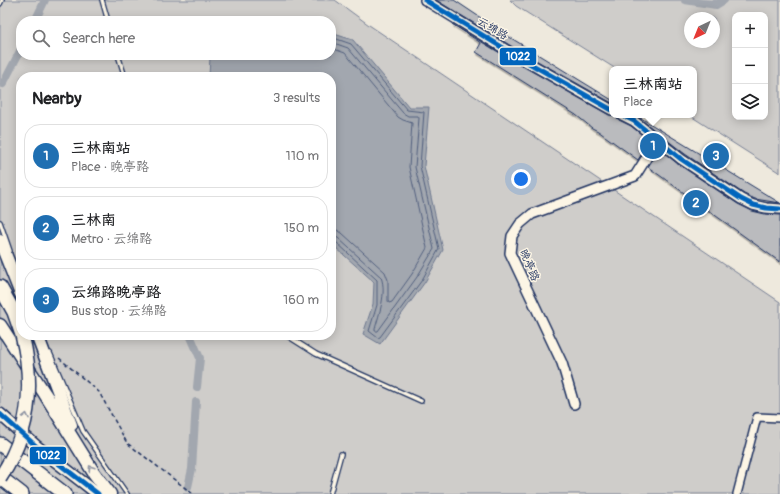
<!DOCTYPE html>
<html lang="en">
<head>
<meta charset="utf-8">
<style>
	:root { --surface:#fff; --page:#f2f2f2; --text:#202124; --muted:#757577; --line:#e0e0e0; --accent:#1f6fb2 }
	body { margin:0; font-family:Pangolin,"LXGW WenKai TC",sans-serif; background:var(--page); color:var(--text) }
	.controls { position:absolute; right:12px; top:12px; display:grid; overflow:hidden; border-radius:8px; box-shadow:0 2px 10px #0003 }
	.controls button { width:36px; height:36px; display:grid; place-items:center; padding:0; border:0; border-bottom:1px solid var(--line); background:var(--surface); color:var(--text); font:20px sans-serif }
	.compass { position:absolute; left:684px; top:12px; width:36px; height:36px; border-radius:50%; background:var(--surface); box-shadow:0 2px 10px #0003; rotate:223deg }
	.you { position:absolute; left:521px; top:179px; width:14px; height:14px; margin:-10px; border:3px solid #fff; border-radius:50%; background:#1a73e8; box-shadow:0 0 0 6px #1a73e833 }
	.badge { display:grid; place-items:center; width:26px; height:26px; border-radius:50%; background:var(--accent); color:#fff; font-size:13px; font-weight:700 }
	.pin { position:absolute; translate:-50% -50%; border:2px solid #fff; box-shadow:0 1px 4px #0006 }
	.popup { position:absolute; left:609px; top:66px; width:88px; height:52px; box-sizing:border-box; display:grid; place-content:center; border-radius:8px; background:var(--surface); filter:drop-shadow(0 1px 3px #0005); font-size:13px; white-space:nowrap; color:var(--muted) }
	.popup b { font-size:15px; color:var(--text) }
	.popup::after { content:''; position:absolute; left:50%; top:100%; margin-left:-8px; border:8px solid transparent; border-top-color:var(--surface) }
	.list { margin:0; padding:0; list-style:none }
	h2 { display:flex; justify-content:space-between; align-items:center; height:52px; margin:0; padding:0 16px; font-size:17px }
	h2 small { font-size:13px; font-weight:400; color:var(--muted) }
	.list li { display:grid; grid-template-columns:26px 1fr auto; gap:12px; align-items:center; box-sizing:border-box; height:64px; margin:0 8px 8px; padding:0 8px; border:1px solid var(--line); border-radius:16px }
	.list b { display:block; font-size:15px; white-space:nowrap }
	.list p { margin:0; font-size:13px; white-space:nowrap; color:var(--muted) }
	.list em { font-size:13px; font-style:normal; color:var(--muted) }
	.icon { flex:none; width:22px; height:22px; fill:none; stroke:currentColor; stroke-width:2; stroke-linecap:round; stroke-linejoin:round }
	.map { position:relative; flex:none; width:780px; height:494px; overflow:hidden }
	.search { position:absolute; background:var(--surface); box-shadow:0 2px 10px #0003; left:16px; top:16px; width:320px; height:44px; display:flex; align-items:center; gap:10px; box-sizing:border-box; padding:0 14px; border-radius:16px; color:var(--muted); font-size:15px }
	.panel { position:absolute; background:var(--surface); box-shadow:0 2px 10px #0003; left:16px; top:72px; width:320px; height:268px; border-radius:16px }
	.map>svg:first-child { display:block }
</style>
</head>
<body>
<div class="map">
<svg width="780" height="494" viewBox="0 0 780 494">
	<defs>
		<filter id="shadow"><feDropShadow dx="1.5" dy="3" stdDeviation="0" flood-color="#0004"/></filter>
	</defs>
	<rect width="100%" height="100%" fill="#eee9dd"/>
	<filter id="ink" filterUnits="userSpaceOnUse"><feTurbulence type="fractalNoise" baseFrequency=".025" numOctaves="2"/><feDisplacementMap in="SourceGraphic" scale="8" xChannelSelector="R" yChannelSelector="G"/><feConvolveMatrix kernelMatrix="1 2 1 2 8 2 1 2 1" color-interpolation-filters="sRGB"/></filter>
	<g filter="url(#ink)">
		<path fill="#cfcdca" stroke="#757e94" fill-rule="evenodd" d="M0,0h335l34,25 411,277v192h-780zM21,21h310v34h-310zM21,77h310v258h-310z
			M510,0h270v173l-91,-58h5v-46h-78l-100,-63zM735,15h30v102h-30zM690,18h24v24h-24z"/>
		<path fill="#a2a7af" stroke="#6c778f" d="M331,33l22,7 56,67h20l-5,59 19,84 -18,32 -45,62 -17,-10 10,-30 1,-22 -39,-35 -4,-5v-165h-122l1,-20 3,-2h118z"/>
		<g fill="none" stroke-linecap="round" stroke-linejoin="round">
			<path stroke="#515f7e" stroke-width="1" d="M331,37l20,7 56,66 17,2 -4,54 19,83 -17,31 -42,57 -2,1 -9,-7 8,-26v-25l-42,-39 -4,-1
				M331,42l17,6 55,65 5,3h10l1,2 -4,49 19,82 -17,28 -39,54h-3v-2c4,-15 12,-36 6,-52l-43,-39 -7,-3
				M331,48l14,5 53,64 5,3 9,3 -3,44 18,81 -15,26 -20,28 -3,1 -1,-2v-21l-3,-8 -43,-39 -5,-3 -6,-1"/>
			<path stroke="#a2a7af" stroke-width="8" d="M685,0l31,5 8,-5
				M35,21l10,-21
				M3,84l18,-35
				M190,335l10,23 -3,29
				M188,487l4,-18 4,-67"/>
		</g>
		<path fill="#babbbe" stroke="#1b2f5e" filter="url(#shadow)" d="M436,0h18l57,38 101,62v3l-96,-54z
			M452,24l58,35 99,56h7l3,5 12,6 19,15 -12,19 -40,-29 -6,-3 -16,-13 -100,-63 5,-9z
			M635,115h1l144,88 -25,-4 -11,-5 -59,-40z
			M659,149l19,15 60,40 14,7 13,3 15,1v47l-132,-95z"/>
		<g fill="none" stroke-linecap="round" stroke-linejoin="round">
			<defs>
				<path id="service" d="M102,0l6,21
					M0,4l2,-4
					M118,55l7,22
					M0,222l10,29
					M286,335l30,19 105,47
					M50,353l33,78 44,63
					M330,494l11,-40"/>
				<path id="minor" d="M737,494l20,-77 23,1"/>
				<path id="tertiary" d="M425,0l88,54 99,56
					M622,115l12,6 47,38 60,40 12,6 13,3 14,1
					M574,404l-12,-41 -52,-110 2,-17 8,-12 12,-10 103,-38 22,-35"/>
				<path id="primary" d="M0,414l36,32 62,48"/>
				<path id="trunk" d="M0,241l21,53
					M0,325l45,69 49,79 16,21
					M37,335l34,90"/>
				<path id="motorway" d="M0,287l14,25 7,20
					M0,444l65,50
					M0,477l22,17"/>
			</defs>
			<use href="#service" stroke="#1b2f5e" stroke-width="6"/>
			<use href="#minor" stroke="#1b2f5e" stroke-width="10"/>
			<use href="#tertiary" stroke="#1b2f5e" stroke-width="12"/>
			<use href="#primary" stroke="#1b2f5e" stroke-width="14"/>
			<use href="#trunk" stroke="#1b2f5e" stroke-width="15"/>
			<use href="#motorway" stroke="#1b2f5e" stroke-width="16"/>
			<path stroke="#1b2f5e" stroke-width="1.5" stroke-dasharray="4 3" stroke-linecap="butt" d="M59,358l40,34 28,51 66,51"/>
			<use href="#service" stroke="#fcf5e5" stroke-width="3.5"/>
			<use href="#minor" stroke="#fcf5e5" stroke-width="7"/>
			<use href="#tertiary" stroke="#fcf5e5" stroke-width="9"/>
			<use href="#primary" stroke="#fcf5e5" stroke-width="11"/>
			<use href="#trunk" stroke="#fcf5e5" stroke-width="12"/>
			<use href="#motorway" stroke="#fcf5e5" stroke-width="13"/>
			<defs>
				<path id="motorway-bridge" d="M0,478c30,-45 35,-92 22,-143"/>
			</defs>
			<use href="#motorway-bridge" stroke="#1b2f5e" stroke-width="16" stroke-linecap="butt"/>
			<use href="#motorway-bridge" stroke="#fcf5e5" stroke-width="13"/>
			<defs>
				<path id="bus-1" d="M425,0l88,54 99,56
					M622,115l12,6 47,38 60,40 12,6 13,3 14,1
					M0,414l36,32 62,48"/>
			</defs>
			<use href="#bus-1" stroke="#fcf5e5" stroke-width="8"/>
			<use href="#bus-1" stroke="#0065bd" stroke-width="5"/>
		</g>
		<defs><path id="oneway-chevron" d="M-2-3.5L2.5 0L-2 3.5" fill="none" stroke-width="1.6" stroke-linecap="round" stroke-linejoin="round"/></defs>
		<g stroke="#8c92a2">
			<use href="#oneway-chevron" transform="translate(26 416) rotate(-78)"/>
			<use href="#oneway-chevron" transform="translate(91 468) rotate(-123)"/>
		</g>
	</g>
	<g text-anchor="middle" stroke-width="3" stroke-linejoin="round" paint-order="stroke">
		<g font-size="11" fill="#1b2f5e" stroke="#fcf5e5">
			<text transform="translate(493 28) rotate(31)" y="4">云绵路</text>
			<text transform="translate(530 265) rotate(67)" y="4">晚亭路</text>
		</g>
	</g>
	<g stroke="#fcf5e5" stroke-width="1.5">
		<rect x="499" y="47" width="38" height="19" rx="4" fill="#0065bd"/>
		<rect x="29" y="446" width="38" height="19" rx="4" fill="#0065bd"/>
	</g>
	<g font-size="11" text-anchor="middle" font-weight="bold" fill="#fff">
		<text x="518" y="60">1022</text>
		<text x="48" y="459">1022</text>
	</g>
</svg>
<div class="controls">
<button>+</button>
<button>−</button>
<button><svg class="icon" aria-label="layers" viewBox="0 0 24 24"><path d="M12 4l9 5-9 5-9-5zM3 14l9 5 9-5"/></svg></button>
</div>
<svg class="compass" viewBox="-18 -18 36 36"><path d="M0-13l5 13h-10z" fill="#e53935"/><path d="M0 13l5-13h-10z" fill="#757577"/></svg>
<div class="you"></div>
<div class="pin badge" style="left:653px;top:146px">1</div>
<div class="popup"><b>三林南站</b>Place</div>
<div class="pin badge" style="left:696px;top:203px">2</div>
<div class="pin badge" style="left:716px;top:156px">3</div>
<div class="search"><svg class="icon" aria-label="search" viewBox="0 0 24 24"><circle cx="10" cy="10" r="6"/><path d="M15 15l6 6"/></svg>Search here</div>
<section class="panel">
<h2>Nearby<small>3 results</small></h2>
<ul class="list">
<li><span class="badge">1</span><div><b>三林南站</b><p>Place · 晚亭路</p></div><em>110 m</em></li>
<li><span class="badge">2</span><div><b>三林南</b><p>Metro · 云绵路</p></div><em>150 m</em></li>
<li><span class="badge">3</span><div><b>云绵路晚亭路</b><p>Bus stop · 云绵路</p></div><em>160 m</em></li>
</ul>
</section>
</div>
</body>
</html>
